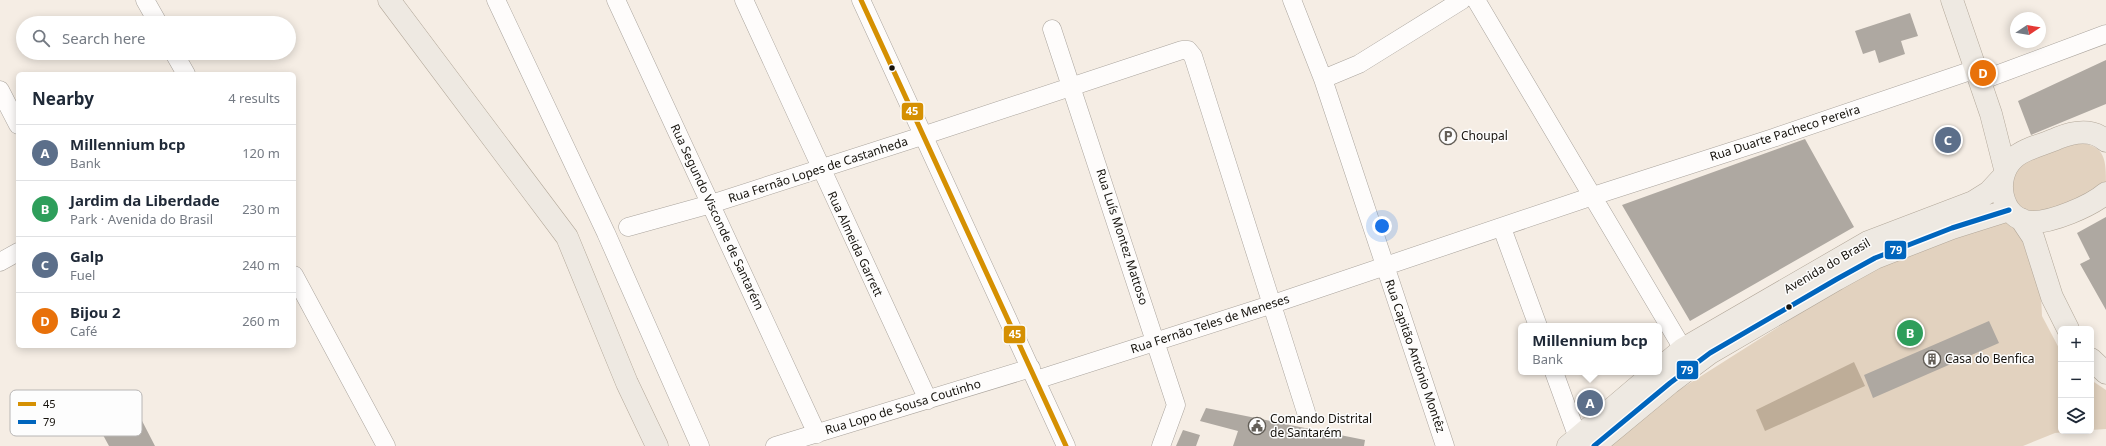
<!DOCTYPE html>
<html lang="en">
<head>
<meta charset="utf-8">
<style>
	:root { --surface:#fff; --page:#f2f2f3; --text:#1f2937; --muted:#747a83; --line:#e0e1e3; --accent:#645f58 }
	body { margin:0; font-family:"Noto Sans",sans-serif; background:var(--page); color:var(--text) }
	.controls { position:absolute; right:12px; bottom:12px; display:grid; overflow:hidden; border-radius:6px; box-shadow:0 2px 10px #0003 }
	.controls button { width:36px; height:36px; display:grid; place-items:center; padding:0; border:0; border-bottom:1px solid var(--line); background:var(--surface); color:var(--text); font:20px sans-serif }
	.compass { position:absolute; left:2010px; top:12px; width:36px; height:36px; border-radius:50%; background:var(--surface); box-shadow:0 2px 10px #0003; rotate:78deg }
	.you { position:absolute; left:1382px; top:226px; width:14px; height:14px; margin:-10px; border:3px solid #fff; border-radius:50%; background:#1a73e8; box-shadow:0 0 0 6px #1a73e833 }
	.badge { display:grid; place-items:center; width:26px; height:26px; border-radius:50%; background:var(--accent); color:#fff; font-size:13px; font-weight:700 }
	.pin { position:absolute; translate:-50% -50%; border:2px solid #fff; box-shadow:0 1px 4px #0006 }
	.popup { position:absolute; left:1518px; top:323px; width:144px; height:52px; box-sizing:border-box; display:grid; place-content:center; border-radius:6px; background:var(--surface); filter:drop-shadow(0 1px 3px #0005); font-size:13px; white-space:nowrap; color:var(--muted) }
	.popup b { font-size:15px; color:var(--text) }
	.popup::after { content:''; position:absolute; left:50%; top:100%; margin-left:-8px; border:8px solid transparent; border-top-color:var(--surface) }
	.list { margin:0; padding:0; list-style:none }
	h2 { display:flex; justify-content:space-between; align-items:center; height:52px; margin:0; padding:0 16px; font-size:17px }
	h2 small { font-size:13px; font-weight:400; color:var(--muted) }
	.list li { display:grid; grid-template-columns:26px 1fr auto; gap:12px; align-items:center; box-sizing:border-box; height:56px; padding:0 16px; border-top:1px solid var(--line) }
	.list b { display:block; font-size:15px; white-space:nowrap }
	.list p { margin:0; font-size:13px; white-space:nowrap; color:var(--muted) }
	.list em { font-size:13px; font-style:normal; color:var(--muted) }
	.icon { flex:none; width:22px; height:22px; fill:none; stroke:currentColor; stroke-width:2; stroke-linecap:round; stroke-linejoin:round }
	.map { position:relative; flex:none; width:2106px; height:446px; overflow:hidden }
	.search { position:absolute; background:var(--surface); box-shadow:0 2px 10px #0003; left:16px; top:16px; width:280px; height:44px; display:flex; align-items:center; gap:10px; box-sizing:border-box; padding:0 14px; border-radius:22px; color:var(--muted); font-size:15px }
	.panel { position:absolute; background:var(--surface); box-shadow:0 2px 10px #0003; left:16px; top:72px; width:280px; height:276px; border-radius:6px }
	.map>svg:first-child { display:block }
</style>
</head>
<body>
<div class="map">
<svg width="2106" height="446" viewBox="0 0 2106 446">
	<rect width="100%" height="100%" fill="#f5ede4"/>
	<path fill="#e2d2bf" d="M2078,143c28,2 28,17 28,42l-66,32 -26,-13 -2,-29 14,-14z
		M2011,217l6,8 24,71 1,20 19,36v79h16l-22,2 -32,13h-412l54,-47 211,-134z
		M2091,380l15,10v39l-15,1z"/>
	<path fill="#bead98" d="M1854,362l11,24 -100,45 -9,-21z"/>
	<path fill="#aea8a1" d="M1910,13l8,23 -17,5 4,13 -26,9 -4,-13 -12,4 -8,-23z
		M2106,60v44l-75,31 -13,-34z
		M1805,139l49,88 -164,94 -68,-116z
		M2106,217v93l-26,-46 10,-5 -13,-26z
		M1989,321l10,22 -126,55 -9,-23z
		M1206,408l159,32 -1,6h-131l5,-15 -38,-10z
		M139,415l16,31h-46l-6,-11z
		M1183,430l17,5 -4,11h-20z"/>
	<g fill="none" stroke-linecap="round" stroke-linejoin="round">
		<defs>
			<path id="street" d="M145,0l13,23
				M496,0l110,233 94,213
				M616,0l201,434
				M744,0l184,400
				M861,0l205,446
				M1292,0l31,79 122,367
				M1476,0l207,349
				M1052,29l124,376 -15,41
				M174,53l12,21
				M1323,79l36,-15 103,-64
				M1980,81l126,-47
				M0,90l18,35
				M628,227l83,-23 211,-68 260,-86h6l5,6 113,356
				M1502,228l36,98
				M0,262l18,-10
				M294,275l92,171
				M1554,372l24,66
				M1036,380l237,-76 320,-108 180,-58 203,-69
				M775,446l256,-78"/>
			<path id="primary" d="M389,0l178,237 60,146 30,63
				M1952,0l39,114 14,55
				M2106,141c-14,-13 -33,-9 -48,-3 -15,7 -33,10 -44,20 -21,19 -14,61 17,64 20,1 60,-16 75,-29
				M2021,219l12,18 19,60 16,32
				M2091,359l15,14
				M1659,369l24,-20 185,-107 105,-40 16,-10 12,-13
				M1568,446l87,-74
				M1594,446l76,-63 40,-30 127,-74 38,-21 77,-30 57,-18"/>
		</defs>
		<use href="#street" stroke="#aaa49d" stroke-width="19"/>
		<use href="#primary" stroke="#b2a799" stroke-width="23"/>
		<use href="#street" stroke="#fefcfb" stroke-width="18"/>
		<use href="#primary" stroke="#eee9e2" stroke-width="22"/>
		<defs>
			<path id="bus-1" d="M861,0l205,446"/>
			<path id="bus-2" d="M1594,446l76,-63 40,-30 127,-74 38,-21 77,-30 57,-18"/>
		</defs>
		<use href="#bus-1" stroke="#fdfdfd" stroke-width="8"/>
		<use href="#bus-2" stroke="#fdfdfd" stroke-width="8"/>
		<use href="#bus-1" stroke="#d59002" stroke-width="5"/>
		<use href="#bus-2" stroke="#0065bd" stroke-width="5"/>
	</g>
	<defs>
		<symbol id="parking-ring" viewBox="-11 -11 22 22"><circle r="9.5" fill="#fdfdfd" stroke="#645f58" stroke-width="1.5"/><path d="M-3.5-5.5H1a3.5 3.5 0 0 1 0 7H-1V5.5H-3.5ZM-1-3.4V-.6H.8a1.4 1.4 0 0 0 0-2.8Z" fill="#645f58"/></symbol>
		<symbol id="building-ring" viewBox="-11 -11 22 22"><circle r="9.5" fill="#fdfdfd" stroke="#645f58" stroke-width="1.5"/><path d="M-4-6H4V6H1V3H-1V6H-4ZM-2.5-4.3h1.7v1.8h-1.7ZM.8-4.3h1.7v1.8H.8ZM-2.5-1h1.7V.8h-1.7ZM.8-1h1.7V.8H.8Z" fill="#645f58"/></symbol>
		<symbol id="civic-ring" viewBox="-11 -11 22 22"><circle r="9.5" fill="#fdfdfd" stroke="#645f58" stroke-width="1.5"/><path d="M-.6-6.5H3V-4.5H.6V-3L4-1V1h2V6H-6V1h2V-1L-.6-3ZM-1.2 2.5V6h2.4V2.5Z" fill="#645f58"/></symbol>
	</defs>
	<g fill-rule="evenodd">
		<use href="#parking-ring" x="1438" y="126" width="20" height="20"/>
		<use href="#building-ring" x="1922" y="349" width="20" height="20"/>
		<use href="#civic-ring" x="1247" y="416" width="20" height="20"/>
	</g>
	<g fill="#16120c" stroke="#fdfdfd" stroke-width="1.5">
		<circle cx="892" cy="68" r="3.5"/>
		<circle cx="1789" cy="307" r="3.5"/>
	</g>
	<g text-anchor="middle" stroke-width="3" stroke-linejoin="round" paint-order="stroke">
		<g font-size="12" fill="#16120c" stroke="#fdfdfd">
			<text transform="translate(1785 133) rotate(-18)" y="4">Rua Duarte Pacheco Pereira</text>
			<text transform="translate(818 170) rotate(-18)" y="4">Rua Fernão Lopes de Castanheda</text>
			<text transform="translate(717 217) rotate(65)" y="4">Rua Segundo Visconde de Santarém</text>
			<text transform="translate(1122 237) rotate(72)" y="4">Rua Luís Montez Mattoso</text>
			<text transform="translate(855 244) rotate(65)" y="4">Rua Almeida Garrett</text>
			<text transform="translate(1827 266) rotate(-30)" y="4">Avenida do Brasil</text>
			<text transform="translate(1210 324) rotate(-18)" y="4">Rua Fernão Teles de Meneses</text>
			<text transform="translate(1415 356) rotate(71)" y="4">Rua Capitão António Montêz</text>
			<text transform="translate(903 407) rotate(-17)" y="4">Rua Lopo de Sousa Coutinho</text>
		</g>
		<g font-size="12" fill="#16120c" stroke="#fdfdfd" text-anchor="start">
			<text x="1461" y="140">Choupal</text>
			<text x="1945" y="363">Casa do Benfica</text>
			<text x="1270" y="423">Comando Distrital<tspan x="1270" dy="14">de Santarém</tspan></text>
		</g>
	</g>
	<rect x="10" y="390" width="132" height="46" rx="6" fill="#fdfdfd" stroke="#b8b6b5" stroke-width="1"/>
	<rect x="18" y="402" width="18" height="4" fill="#d59002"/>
	<rect x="18" y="420" width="18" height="4" fill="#0065bd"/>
	<g font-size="11" fill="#16120c">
		<text x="43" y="408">45</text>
		<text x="43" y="426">79</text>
	</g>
	<g stroke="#fdfdfd" stroke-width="1.5">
		<rect x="901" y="102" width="23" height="19" rx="4" fill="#d59002"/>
		<rect x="1884" y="240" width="23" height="20" rx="4" fill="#0065bd"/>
		<rect x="1003" y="325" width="23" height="19" rx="4" fill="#d59002"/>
		<rect x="1676" y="360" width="23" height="20" rx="4" fill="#0065bd"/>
	</g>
	<g font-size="11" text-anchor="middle" font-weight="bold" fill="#fff">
		<text x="912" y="115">45</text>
		<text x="1896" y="254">79</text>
		<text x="1015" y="338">45</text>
		<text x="1687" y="374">79</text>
	</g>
</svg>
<div class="controls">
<button>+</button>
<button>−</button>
<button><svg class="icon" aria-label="layers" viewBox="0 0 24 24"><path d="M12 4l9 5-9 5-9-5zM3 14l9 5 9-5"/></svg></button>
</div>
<svg class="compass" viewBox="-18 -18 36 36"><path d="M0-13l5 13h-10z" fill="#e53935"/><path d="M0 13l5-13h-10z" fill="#747a83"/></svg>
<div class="you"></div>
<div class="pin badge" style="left:1590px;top:403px;background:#5c6f8a">A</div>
<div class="popup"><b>Millennium bcp</b>Bank</div>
<div class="pin badge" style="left:1910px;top:333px;background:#2e9e5b">B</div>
<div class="pin badge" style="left:1948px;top:140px;background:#5c6f8a">C</div>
<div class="pin badge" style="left:1983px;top:73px;background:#e8710a">D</div>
<div class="search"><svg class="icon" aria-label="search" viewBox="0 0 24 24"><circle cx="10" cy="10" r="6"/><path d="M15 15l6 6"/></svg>Search here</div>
<section class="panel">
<h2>Nearby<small>4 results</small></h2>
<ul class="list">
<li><span class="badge" style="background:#5c6f8a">A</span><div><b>Millennium bcp</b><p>Bank</p></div><em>120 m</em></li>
<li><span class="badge" style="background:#2e9e5b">B</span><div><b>Jardim da Liberdade</b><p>Park · Avenida do Brasil</p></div><em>230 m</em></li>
<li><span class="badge" style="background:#5c6f8a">C</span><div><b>Galp</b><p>Fuel</p></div><em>240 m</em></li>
<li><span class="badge" style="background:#e8710a">D</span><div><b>Bijou 2</b><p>Café</p></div><em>260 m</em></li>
</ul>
</section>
</div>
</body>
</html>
